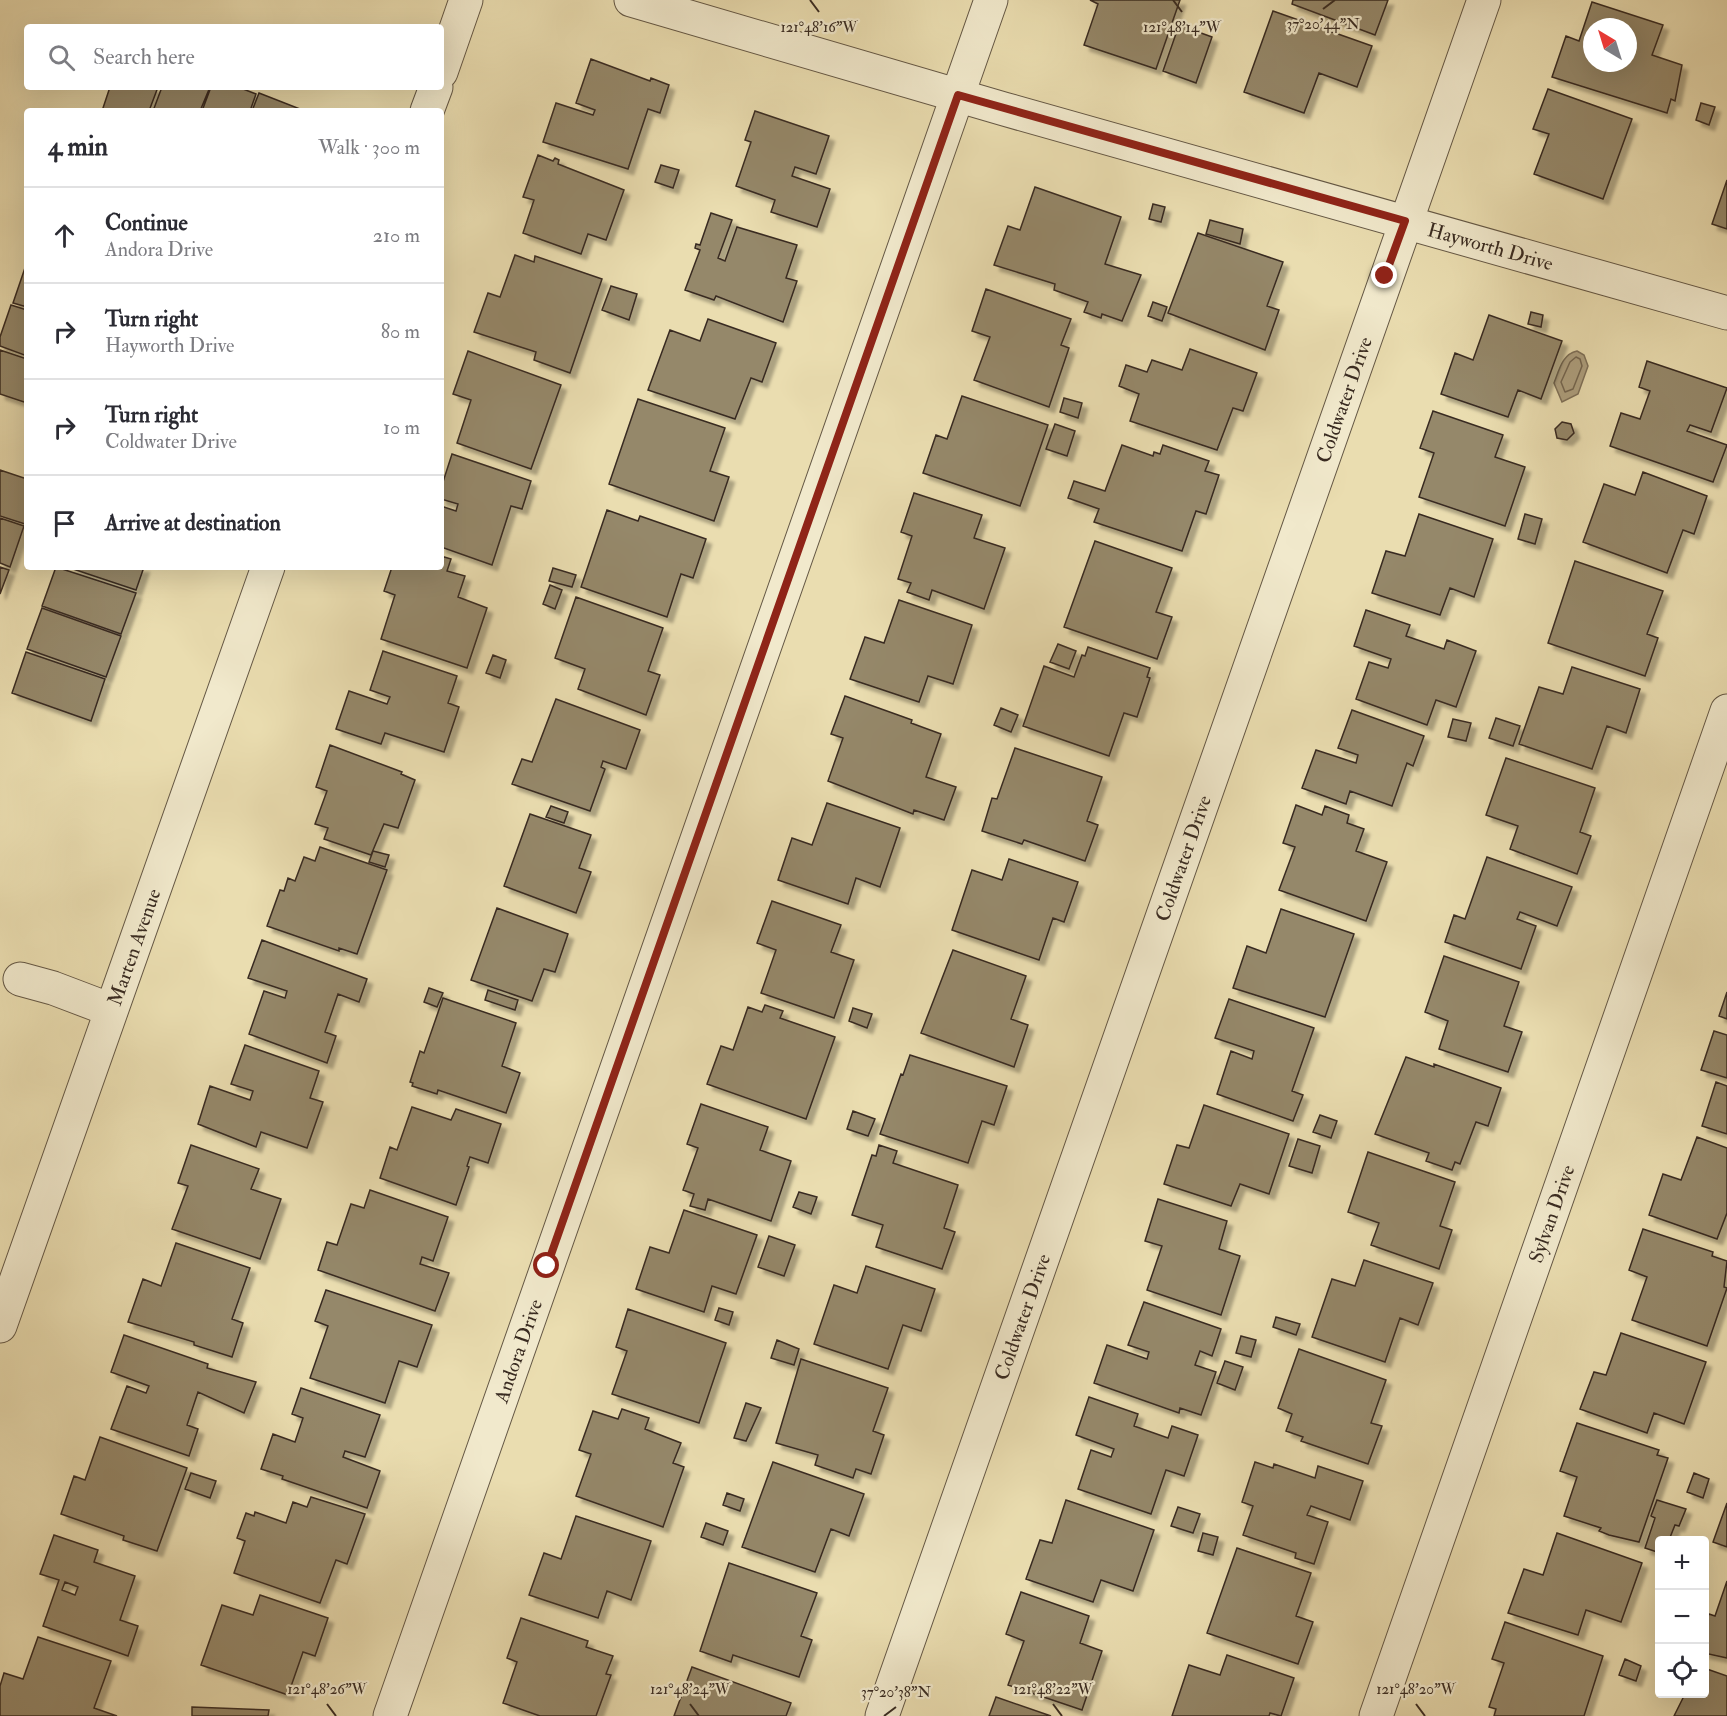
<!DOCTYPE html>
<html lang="en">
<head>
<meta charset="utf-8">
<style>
	:root { --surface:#fff; --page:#f7f7f7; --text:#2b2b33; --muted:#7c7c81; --line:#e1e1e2 }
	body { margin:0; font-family:"IM FELL Double Pica",serif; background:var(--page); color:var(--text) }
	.controls { position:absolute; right:18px; bottom:18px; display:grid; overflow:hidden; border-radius:6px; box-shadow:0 6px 24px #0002 }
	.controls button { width:54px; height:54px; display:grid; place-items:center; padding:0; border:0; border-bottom:2px solid var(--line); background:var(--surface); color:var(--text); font:30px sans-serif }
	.compass { position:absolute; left:1583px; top:18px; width:54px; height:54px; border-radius:50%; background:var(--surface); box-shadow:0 6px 24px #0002; rotate:322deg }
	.stop { position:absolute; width:18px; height:18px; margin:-14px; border:4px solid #8f2418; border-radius:50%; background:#fff }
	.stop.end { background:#8f2418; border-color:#fff; box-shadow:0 2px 6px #0008 }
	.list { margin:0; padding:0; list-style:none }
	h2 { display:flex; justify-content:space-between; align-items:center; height:78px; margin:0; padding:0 24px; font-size:26px }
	h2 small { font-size:20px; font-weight:400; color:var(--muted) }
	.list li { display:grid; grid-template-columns:39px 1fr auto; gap:18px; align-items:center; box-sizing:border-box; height:96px; padding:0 24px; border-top:2px solid var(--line) }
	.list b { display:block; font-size:22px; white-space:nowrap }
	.list p { margin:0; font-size:20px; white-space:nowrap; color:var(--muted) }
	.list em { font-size:20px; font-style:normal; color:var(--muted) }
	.icon { flex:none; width:33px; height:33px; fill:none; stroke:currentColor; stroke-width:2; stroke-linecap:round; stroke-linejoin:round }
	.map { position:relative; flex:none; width:1727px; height:1716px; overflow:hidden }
	.search { position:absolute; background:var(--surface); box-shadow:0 6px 24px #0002; left:24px; top:24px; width:420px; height:66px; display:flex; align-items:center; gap:15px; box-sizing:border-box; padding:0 21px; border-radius:6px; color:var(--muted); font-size:22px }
	.panel { position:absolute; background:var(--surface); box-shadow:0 6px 24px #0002; left:24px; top:108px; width:420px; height:462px; border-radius:6px }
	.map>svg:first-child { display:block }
</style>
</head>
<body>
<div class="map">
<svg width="1727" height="1716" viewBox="0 0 1727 1716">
	<defs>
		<filter id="shadow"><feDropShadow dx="5.5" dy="5.5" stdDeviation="1.5" flood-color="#0004"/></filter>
	</defs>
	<rect width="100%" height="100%" fill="#eaddb0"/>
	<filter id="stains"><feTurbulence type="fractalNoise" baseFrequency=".00333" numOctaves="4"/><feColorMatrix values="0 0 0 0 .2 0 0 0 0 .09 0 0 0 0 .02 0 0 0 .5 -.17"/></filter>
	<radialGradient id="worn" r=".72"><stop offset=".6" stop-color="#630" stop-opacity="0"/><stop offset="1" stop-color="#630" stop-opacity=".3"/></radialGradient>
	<path fill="#aea07f" stroke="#7f7159" stroke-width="1.5" d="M1577,351l7,4 4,11 -10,28 -16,8 -8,-19c5,-12 8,-29 23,-32z"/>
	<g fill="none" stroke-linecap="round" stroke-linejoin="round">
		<path stroke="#746650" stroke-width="1.5" d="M1576,357l4,2 2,7 -9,23 -8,3 -4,-10 9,-20z"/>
	</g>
	<path fill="#95886b" stroke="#392b21" stroke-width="1.5" fill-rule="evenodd" filter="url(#shadow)" d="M1090,0h90l-24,69 -72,-24 14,-41z
		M1293,0h95l-13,35 -83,-31z
		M1592,2l71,23 -11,30 30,10 -7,36 -4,-2 -4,14 -115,-36 14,-41 13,5zM1592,27h36v36h-36z
		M1273,11l99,35 -15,41 -38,-14 -15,40 -60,-21z
		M1179,25l33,12 -16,46 -33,-12z
		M591,59l59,22 1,-3 18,7 -9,28 -12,-4 -20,60 -85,-27 13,-39 37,12 2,-5 -19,-7z
		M110,87h48l-9,24h-47z
		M162,87h48l-10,24h-47z
		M211,87h27l18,7 -6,17h-48z
		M1548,89l84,30 -29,80 -69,-25 15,-40 -16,-5z
		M259,93l41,16v2h-48z
		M1701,103l14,4 -6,18 -13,-5z
		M755,111l74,25 -13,38 -21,-7 -3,9 38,13 -13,38 -46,-15 4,-12 -39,-14 15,-44 -6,-2z
		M538,155l15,6 2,-3 4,2 -1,4 66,26 -18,50 -18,-6 -7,20 -58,-21 11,-33 -11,-3z
		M661,165l18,5 -6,18 -18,-6z
		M1727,180v49l-15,-5z
		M1035,187l86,30 -16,47 36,11 -19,46 -20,-7 -1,4 -17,-6 4,-10 -34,-12 1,-6 -61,-19 14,-39 12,4z
		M1153,204l12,3 -4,15 -12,-3z
		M711,213l21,7 -14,38 7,3 12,-34 60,18 -11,33 11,3 -14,41 -67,-26 -2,4 -29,-10 15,-40 -5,-2 1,-4 4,1z
		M1210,220l33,9 -3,15 -34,-10z
		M1198,233l85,29 -16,44 12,4 -14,40 -97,-37z
		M515,255l19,7 1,-6 67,23 -32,94 -36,-13 2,-8 -62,-20 14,-39 12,4z
		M27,262v45l-14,-4z
		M611,286l26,8 -8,26 -27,-10z
		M986,289l85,30 -10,26 8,3 -20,59 -75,-27 16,-43 -18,-6z
		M1153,302l14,5 -5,14 -14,-5z
		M11,305l16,5v46l-27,-10v-9z
		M1531,312l12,3 -2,12 -13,-3z
		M1489,315l73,26 -21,58 -23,-9 -10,27 -67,-23 14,-41 18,7z
		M708,319l68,24 -14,39 -11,-4 -16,41 -87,-29 22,-60 30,11z
		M1190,349l67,24 -14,38 -10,-3 -16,42 -87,-29 9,-27 -20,-8 7,-21 21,7 5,-12 30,10z
		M0,350l27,9v44l-27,-9z
		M468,351l93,34 -30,84 -74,-26 14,-43 -18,-6z
		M1647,361l80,27 -16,44 -21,-7 -3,6 40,14 -14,37 -103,-36 11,-33 19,6 10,-28 -11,-4z
		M962,396l86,29 -28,81 -97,-33 13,-38 11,4z
		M1064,398l18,5 -4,15 -18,-6z
		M638,399l87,29 -15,43 19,6 -15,44 -105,-37z
		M1433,411l70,24 -8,22 30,10 -20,59 -86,-29 15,-44 -14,-5z
		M1562,422l9,2 3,9 -7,7 -10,-2 -2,-9z
		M1055,424l20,7 -8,25 -21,-7z
		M1122,445l31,11 1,-4 6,2 3,-9 46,16 -4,10 14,4 -13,39 -10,-3 -14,40 -88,-29 5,-13 -31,-11 6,-17 31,10z
		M452,454l79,27 -9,28 -11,-3 -19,59 -51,-18v-41l15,5 2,-7 -17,-5v-11z
		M0,470l27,9 -2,45 -25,-8z
		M1643,472l64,24 -13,38 -11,-4 -16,43 -84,-31 21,-58 31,11z
		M914,493l68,22 -8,23 31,10 -21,61 -52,-19 -3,10 -22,-8 4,-9 -13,-4 14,-43 -11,-4z
		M607,510l31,11 2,-5 66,23 -13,39 -12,-4 -14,43 -86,-30z
		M1419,514l74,25 -19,58 -24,-9 -10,27 -68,-22 14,-42 19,5z
		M1525,514l17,5 -7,25 -17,-5z
		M0,518l24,8 -14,41 -10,-4z
		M1095,541l77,27 -16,44 16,5 -15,42 -93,-32z
		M441,556l10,3 -4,12 18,5 -7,21 29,11 -20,60 -86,-29 14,-44 -11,-4 8,-24h49z
		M1575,561l88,30 -16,43 11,4 -13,38 -97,-33z
		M0,567l9,3 -9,24z
		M56,567l80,26 -15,41 -79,-28z
		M67,567h77l-8,23z
		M553,568l23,7 -4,12 -23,-6z
		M550,585l12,5 -7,19 -12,-5z
		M576,597l87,31 -15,43 12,4 -14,40 -68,-26 7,-20 -30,-11z
		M899,600l73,25 -19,59 -25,-8 -9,26 -69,-23 15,-42 19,6z
		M42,608l79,28 -15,41 -79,-28z
		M1366,610l44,15 -4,11 38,13 3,-9 29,11 -20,56 -20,-7 -9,25 -71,-26 13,-37 19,6 3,-9 -37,-13z
		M1058,644l18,7 -7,18 -19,-7z
		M1088,647l62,21 -3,9 3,1 -13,39 -13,-4 -15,43 -86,-30 21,-60 30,11 8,-22 3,1z
		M383,651l74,25 -9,27 11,4 -15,45 -59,-19 -4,11 -45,-15 13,-38 38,13 3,-7 -20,-7z
		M26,652l79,27 -14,42 -79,-28z
		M493,655l13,5 -6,18 -14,-5z
		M1572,667l68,22 -14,44 -19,-7 -15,43 -73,-25 20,-57 24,7z
		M845,696l67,24 -1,3 30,11 -15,43 30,10 -12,33 -30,-10 -1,4 -85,-33 15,-43 -12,-4z
		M556,699l84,31 -14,39 -23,-8 -2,6 4,2 -15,42 -78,-27 10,-25 10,3z
		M1001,708l17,7 -7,17 -17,-7z
		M1352,710l72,26 -11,30 -6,-3 -15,43 -42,-15 -4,13 -44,-16 14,-38 40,13 2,-8 -20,-7z
		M1496,718l24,8 -7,20 -24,-8z
		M1453,719l18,4 -5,18 -18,-4z
		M330,745l72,27 -1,2 14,6 -17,48 -14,-4 -13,31 -47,-16 4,-11 -13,-4 12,-33 -11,-4z
		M1015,748l87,29 -15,44 11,4 -13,36 -61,-21 -2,4 -40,-13 10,-33 5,1z
		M1506,758l89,30 -15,44 11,4 -14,38 -67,-25 8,-23 -32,-11z
		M827,803l73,25 -20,59 -24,-9 -8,26 -70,-24 14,-42 20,7z
		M1296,805l26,10 3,-9 24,9 -2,8 17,6 -8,22 31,11 -21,59 -87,-31 16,-43 -12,-4z
		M551,806l17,6 -4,11 -18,-6z
		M530,814l61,21 -12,33 12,4 -15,41 -72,-27z
		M320,847l67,23 -30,84 -18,-6v3l-72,-25 13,-36 4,1 4,-13 7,3 9,-24 11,4z
		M373,851l16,4 -4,12 -16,-5z
		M1487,857l85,30 -15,39 -37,-14 -3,7 19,7 -15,43 -76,-27 9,-27 11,4z
		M1009,859l69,23 -14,40 -11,-4 -14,42 -87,-30 20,-60 30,10z
		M772,901l69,24 -10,27 23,8 -20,58 -73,-25 15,-43 -19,-7z
		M497,908l71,26 -13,38 -11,-3 -12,32 -61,-21z
		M1281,909l73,25 -29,83 -92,-29 14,-42 19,7z
		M262,940l105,39 -8,23 -21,-8 -13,38 11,4 -9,27 -78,-29 15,-43 21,7 2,-7 -39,-13z
		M953,950l73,26 -15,43 17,6 -14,42 -93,-34z
		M1444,956l75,26 -15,44 18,6 -14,40 -69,-23 9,-28 -23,-9z
		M429,988l14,5 -6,14 -13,-5z
		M488,990l30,10 -3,10 -30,-10z
		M1727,992v27l-8,-3z
		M443,998l73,25 -14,43 18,7 -14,40 -68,-23 -1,4 -25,-8 1,-3 -3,-1 10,-31 4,2z
		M1229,999l85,29 -22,63 11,4 -10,26 -76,-27 14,-43 21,8 2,-8 -39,-13z
		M765,1005l18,6 -3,7 55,19 -29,82 -99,-35 14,-38 12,4 15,-43 14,5z
		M853,1008l19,6 -5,14 -18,-7z
		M1714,1031l13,4v43l-26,-8z
		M245,1045l74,26 -9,27 13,4 -16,46 -46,-16 -5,15 -58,-23 12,-38 40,14 3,-9 -22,-7z
		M910,1055l97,31 -13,39 -12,-4 -14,42 -88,-29 21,-60 2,1z
		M1406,1057l28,10v-3l67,24 -13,38 -12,-4 -16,42 -5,-2 -3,8 -26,-9 3,-8 -54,-19z
		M1716,1082l11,4v48l-25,-8z
		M701,1104l67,23 -8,23 31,11 -20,60 -63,-22 -3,11 -15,-4 4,-12 -11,-4 15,-42 -11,-4z
		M1204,1105l85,29 -20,60 -29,-10 -9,22 -67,-22 13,-39 12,3z
		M412,1107l39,13 5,-11 45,15 -13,39 -18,-6 -3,9 2,1 -13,38 -76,-27 10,-31 7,3z
		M853,1111l22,8 -7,17 -21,-7z
		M1320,1115l17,6 -6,17 -18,-6z
		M1697,1137l30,11v65l-10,26 -68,-24 14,-41 18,6z
		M1298,1139l22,7 -8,27 -23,-7z
		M191,1145l68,24 -8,20 30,10 -21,60 -88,-30 16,-43 -10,-3z
		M879,1145l18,6 -4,12 65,22 -14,43 11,4 -13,37 -66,-22 7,-22 -31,-10 20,-60 4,1z
		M1368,1152l87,30 -15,44 12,4 -13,39 -68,-24 8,-22 -31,-11z
		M370,1190l78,27 -15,44 -11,-4 -2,7 29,9 -14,38 -117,-41 9,-28 10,3 14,-41 13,4z
		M799,1192l18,5 -6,17 -18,-7z
		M1158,1199l69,22 -8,28 21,7 -19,59 -74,-25 15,-44 -17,-5z
		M684,1210l73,25 -21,59 -24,-8 -8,26 -68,-23 14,-42 19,6z
		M1643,1229l70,23 -1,4 15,5 -3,26 3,1 -20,58 -75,-26 15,-43 -18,-7z
		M769,1236l26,9 -11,31 -26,-9z
		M176,1243l74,25 -18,51 11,4 -11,34 -38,-12v-3l-66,-20 15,-43 18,7z
		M1364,1260l69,23 -15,42 -18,-7 -15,44 -73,-25 20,-58 23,7z
		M866,1266l69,23 -14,42 -18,-6 -15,44 -74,-25 20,-59 23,8z
		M326,1290l106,35 -15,42 -18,-6 -14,42 -75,-25 18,-52 -13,-5z
		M1144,1302l77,27 -9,27 -12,-5 -5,14 21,7 -15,43 -21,-7 -1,5 -85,-30 13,-38 40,14 2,-7 -21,-7z
		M719,1308l14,4 -4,13 -14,-5z
		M628,1309l98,34 -27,80 -87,-29 15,-43 -11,-4z
		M1276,1317l24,7 -4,11 -23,-8z
		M1621,1333l85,29 -22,62 -30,-11 -7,20 -67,-24 14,-37 12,3z
		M124,1335l84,29 -1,4 49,14 -12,31 -46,-21 -11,33 11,4 -9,27 -78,-27 16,-43 19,7 3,-7 -38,-14z
		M1241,1336l15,4 -5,17 -15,-4z
		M777,1340l22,9 -5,16 -23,-7z
		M1299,1349l87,31 -15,43 11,3 -14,38 -67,-23 2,-4 -17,-6 6,-17 -14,-6z
		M801,1359l87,29 -15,43 11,4 -13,39 -15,-5 -3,9 -38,-13 3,-10 -42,-12z
		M1225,1361l18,6 -8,23 -18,-7z
		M301,1388l79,27 -15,42 -20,-6 -2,6 37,14 -13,37 -85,-29 1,-3 -22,-7 12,-35 22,8 8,-24 -11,-4z
		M1089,1397l49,17 -4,12 34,12 4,-12 26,9 -14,41 -18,-6 -15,44 -73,-25 13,-39 20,7 3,-8 -38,-14z
		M746,1403l15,5 -15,33 -12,-3z
		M622,1409l27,9 -4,11 36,14 -8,20 11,4 -21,60 -87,-31 15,-42 -12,-4 14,-39 25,8z
		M1577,1423l82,27 -2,5 11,3 -29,84 -30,-7 -10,-4 2,-3 -37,-12 13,-39 -17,-6z
		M100,1437l87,31 -30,83 -34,-11 1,-4 -63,-22 13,-38 11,4z
		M773,1462l91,32 -15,42 -18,-7 -16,43 -73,-25z
		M1255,1462l18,6 1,-4 41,14 3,-12 45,15 -13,39 -39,-14 -4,9 21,7 -14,42 -19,-6 1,-5 -53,-18 10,-29 -11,-4z
		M191,1473l25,8 -6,17 -25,-9z
		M1694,1473l15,6 -6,19 -16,-6z
		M727,1493l17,6 -4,12 -17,-6z
		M311,1497l54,17 -18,50 -11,-4 -16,43 -86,-30 11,-32 -8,-3 9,-25 8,3 1,-4 31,11 7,-21 14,5z
		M1066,1500l88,30 -21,61 -32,-11 -8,22 -67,-23 14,-39 12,3z
		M1657,1500l29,9 -7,17 -4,-1 -6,15h-9v13l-15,-5 10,-30 -4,-2z
		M1727,1503v44l-14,-5z
		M1178,1507l22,7 -7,19 -22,-7z
		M576,1516l75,25 -20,59 -24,-9 -9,27 -69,-23 15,-42 17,6z
		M706,1523l22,8 -5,14 -22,-8z
		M1203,1533l15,4 -5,18 -15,-4z
		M1557,1533l85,30 -21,59 -35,-12 -8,25 -70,-22 16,-44 19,6z
		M54,1535l44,15 -4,12 41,14 -15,44 18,6 -10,30 -85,-30 16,-46 -19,-6zM65,1582l13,5 -3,8 -13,-5z
		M1237,1548l74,25 -15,43 17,6 -15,42 -91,-31z
		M729,1563l88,30 -16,43 11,4 -13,37 -66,-22 -2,7 -31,-11z
		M1727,1581v77l-23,-5v-26l5,-13 6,2z
		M1021,1592l68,24 -9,27 22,8 -20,59 -74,-25 16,-44 -18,-7z
		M260,1595l68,23 -13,38 -12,-4 -15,43 -87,-30 21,-60 31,10z
		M521,1618l67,23 -2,6 27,9 -7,18 5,1 -15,41h-56l-37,-13 14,-41 -10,-4z
		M1505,1622l98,34 -19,60h-90l2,-7 -7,-2 15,-44 -12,-4z
		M38,1637l73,24 -17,47 23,8h-117v-30l4,-13 19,6z
		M1227,1655l67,23 -13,38 -11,-3 -1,3h-97l17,-51 31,10z
		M1625,1659l16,7 -5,15 -17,-6z
		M692,1667l99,36 -5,13h-112z
		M1704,1668l23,8v40h-53l11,-22h19z
		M996,1697l55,19h-62z
		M192,1707l77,3 -1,6h-76z"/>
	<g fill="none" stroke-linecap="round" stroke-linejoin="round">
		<defs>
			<g id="minor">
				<path id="s1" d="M631,0l373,109 723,204"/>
				<path d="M441,72l25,-72"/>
				<path d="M427,111l9,-24"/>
				<path d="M20,979l33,9 58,22"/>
				<path id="s2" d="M0,1326l268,-759"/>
				<path id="s3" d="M390,1716l601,-1716"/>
				<path id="s4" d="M882,1716l602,-1716"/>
				<path id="s5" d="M1376,1716l351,-1005"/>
			</g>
		</defs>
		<use href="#minor" stroke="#655845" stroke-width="35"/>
		<use href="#minor" stroke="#f1e9cc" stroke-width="33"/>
	</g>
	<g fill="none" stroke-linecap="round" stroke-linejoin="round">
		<path stroke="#8f2418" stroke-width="8" d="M547,1266l411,-1171 447,126 -20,55"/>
	</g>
	<path fill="none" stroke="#392b21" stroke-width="2" d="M810,0l9,12M1173,0l9,12M1323,9l12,-9M327,1704l9,12M690,1704l9,12M1053,1704l9,12M1416,1704l9,12M884,1716l12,-9"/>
	<g text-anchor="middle" stroke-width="4.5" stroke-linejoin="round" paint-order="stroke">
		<g font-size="20" fill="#392b21" stroke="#f1e9cc">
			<text dy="7" stroke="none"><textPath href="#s1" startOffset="894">Hayworth Drive</textPath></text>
			<text dy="7" stroke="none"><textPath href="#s4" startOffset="1395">Coldwater Drive</textPath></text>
			<text dy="7" stroke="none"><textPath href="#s4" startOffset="909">Coldwater Drive</textPath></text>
			<text dy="7" stroke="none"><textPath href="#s2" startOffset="402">Marten Avenue</textPath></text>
			<text dy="7" stroke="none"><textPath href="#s5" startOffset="532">Sylvan Drive</textPath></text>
			<text dy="7" stroke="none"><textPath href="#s4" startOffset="423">Coldwater Drive</textPath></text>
			<text dy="7" stroke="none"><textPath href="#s3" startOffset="387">Andora Drive</textPath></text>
		</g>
	</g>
	<g font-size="15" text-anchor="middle" fill="#392b21" stroke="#f1e9cc" stroke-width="4.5" stroke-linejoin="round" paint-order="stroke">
		<text x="1323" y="29">37°20'44"N</text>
		<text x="819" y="32">121°48'16"W</text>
		<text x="1182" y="32">121°48'14"W</text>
		<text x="327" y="1694">121°48'26"W</text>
		<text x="690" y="1694">121°48'24"W</text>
		<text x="1053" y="1694">121°48'22"W</text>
		<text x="1416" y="1694">121°48'20"W</text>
		<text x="896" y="1697">37°20'38"N</text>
	</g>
	<rect width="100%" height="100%" filter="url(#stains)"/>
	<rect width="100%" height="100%" fill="url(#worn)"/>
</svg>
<div class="controls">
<button>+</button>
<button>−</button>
<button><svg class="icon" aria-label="locate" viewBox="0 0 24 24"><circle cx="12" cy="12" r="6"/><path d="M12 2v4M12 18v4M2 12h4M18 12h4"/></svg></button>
</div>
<svg class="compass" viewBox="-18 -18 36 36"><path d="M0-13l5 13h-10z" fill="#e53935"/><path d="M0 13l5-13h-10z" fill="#7c7c81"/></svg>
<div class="stop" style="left:547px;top:1266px"></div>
<div class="stop end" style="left:1385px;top:276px"></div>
<div class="search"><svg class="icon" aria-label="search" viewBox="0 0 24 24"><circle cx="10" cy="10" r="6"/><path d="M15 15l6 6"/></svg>Search here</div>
<section class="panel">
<h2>4 min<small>Walk · 300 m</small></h2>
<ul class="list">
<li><svg class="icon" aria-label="ahead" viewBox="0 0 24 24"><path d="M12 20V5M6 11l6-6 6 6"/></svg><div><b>Continue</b><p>Andora Drive</p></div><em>210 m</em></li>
<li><svg class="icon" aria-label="right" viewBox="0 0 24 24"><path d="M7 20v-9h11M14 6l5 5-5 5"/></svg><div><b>Turn right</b><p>Hayworth Drive</p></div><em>80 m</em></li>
<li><svg class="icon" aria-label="right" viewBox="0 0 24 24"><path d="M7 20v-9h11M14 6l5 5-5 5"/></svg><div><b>Turn right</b><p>Coldwater Drive</p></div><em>10 m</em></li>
<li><svg class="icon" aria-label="arrive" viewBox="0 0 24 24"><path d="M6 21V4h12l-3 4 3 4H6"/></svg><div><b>Arrive at destination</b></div></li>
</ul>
</section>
</div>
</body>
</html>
